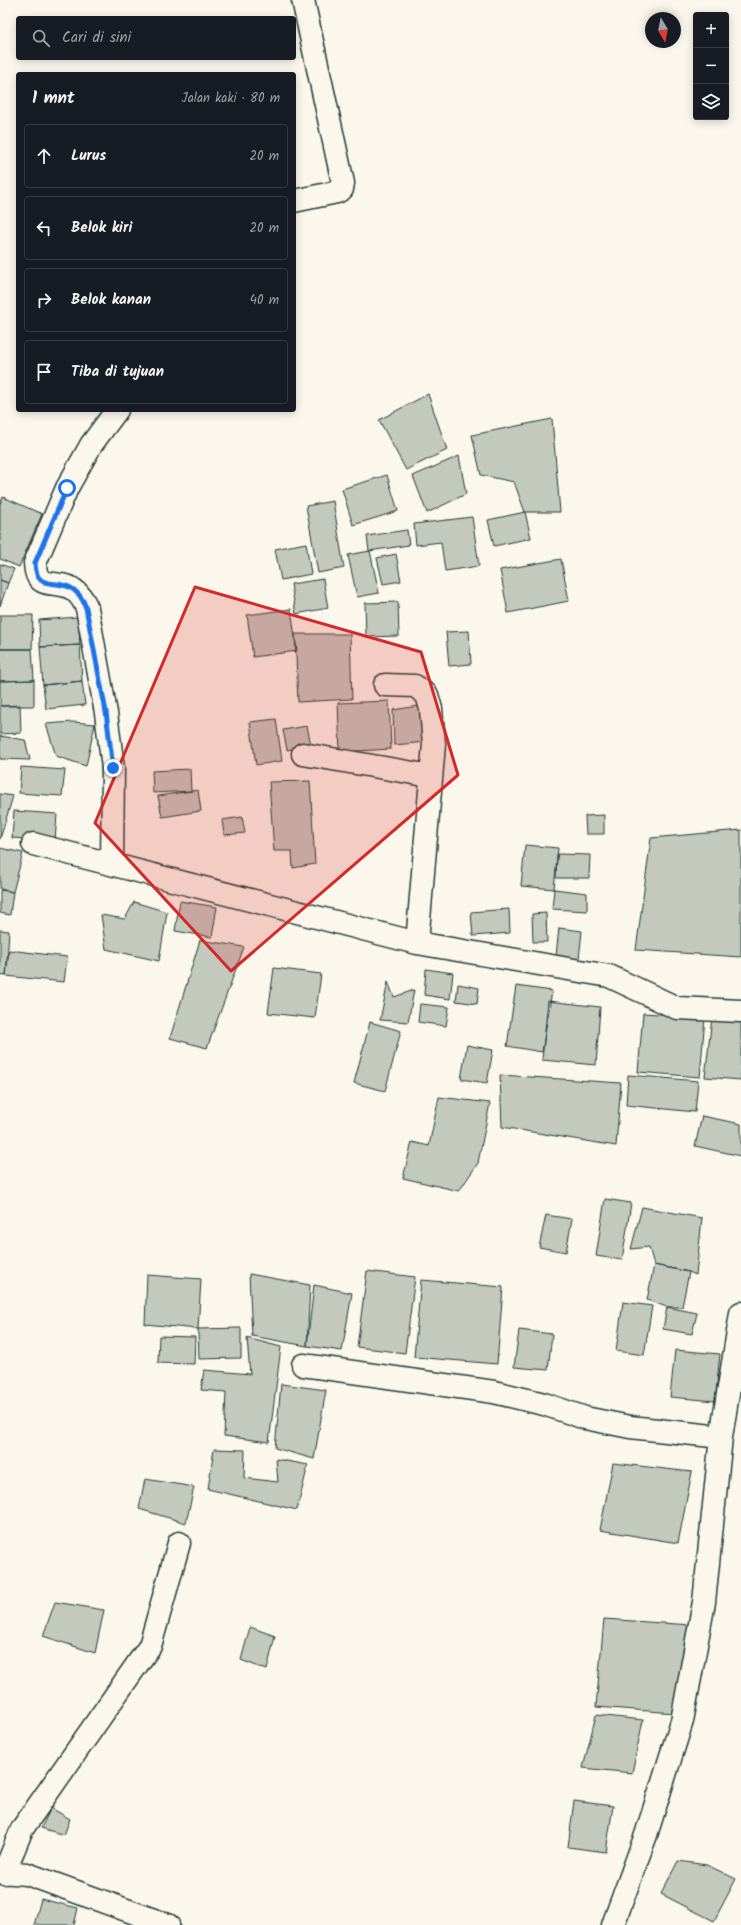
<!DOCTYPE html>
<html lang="id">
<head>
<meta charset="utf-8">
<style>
	:root { --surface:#171b24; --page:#242831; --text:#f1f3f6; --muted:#9ea1a6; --line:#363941 }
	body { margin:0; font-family:Kalam,sans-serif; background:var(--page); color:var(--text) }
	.controls { position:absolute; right:12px; top:12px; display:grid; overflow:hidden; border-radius:4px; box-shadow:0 2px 10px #0003 }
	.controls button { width:36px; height:36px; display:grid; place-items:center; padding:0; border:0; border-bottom:1px solid var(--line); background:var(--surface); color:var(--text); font:20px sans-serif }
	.compass { position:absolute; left:645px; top:12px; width:36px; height:36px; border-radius:50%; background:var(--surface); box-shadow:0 2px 10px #0003; rotate:170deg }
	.stop { position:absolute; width:12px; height:12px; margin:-9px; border:3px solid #1a73e8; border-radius:50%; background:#fff }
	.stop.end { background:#1a73e8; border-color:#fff; box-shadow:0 1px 4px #0008 }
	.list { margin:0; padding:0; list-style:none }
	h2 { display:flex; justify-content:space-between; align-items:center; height:52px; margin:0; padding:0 16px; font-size:17px }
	h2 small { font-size:13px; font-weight:400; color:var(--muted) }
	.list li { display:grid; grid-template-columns:26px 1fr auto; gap:12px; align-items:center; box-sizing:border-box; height:64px; margin:0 8px 8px; padding:0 8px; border:1px solid var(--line); border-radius:4px }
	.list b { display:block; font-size:15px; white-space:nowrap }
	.list em { font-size:13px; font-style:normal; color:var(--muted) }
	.icon { flex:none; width:22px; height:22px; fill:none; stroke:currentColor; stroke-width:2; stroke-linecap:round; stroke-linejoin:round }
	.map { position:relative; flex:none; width:741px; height:1925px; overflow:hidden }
	.search { position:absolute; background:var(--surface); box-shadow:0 2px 10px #0003; left:16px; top:16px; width:280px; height:44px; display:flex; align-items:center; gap:10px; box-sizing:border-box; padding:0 14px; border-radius:4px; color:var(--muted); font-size:15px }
	.panel { position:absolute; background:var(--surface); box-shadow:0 2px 10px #0003; left:16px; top:72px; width:280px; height:340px; border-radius:4px }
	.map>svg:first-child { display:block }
</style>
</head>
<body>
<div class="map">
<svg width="741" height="1925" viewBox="0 0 741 1925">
	<rect width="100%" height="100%" fill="#fbf7ec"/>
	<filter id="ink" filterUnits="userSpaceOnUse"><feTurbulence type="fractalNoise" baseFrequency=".025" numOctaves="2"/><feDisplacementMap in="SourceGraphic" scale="8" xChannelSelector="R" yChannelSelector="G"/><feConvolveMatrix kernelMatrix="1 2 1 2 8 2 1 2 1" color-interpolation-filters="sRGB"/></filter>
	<g filter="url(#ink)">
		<path fill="#c4c9be" stroke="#1f3d34" d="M428,394l19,56 -41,20 -27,-50z
			M552,419l8,93h-35l-11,-30 -33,-7 -9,-40z
			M459,456l7,38 -39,19 -14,-37z
			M387,475l11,36 -45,14 -11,-36z
			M3,497l39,17 -23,53 -19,-8v-55z
			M333,501l11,67 -26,5 -12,-67z
			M525,512l6,26 -37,8 -6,-26z
			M472,517l7,49 -34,5 -4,-29 -25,3 -2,-21z
			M407,530l2,15 -40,6 -2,-15z
			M306,543l5,31 -30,6 -6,-31z
			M370,551l9,42 -22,4 -9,-42z
			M396,554l5,27 -18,3 -6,-26z
			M561,559l8,42 -61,12 -8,-43z
			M0,564l14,5 -6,14 -8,-3z
			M323,579l5,29 -32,6 -5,-30z
			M0,580l8,3 -8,23z
			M398,602l1,34 -33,1 -1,-34z
			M291,609l6,42 -44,6 -6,-42z
			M0,615h33l-1,34h-32z
			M78,617l2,28 -40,2 -1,-27z
			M469,631l2,33 -22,2 -3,-34z
			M295,634h55l2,65 -54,3z
			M80,645l2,36 -39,4 -3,-38z
			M0,649h32l2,31 -34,1z
			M34,680v26h-34v-25z
			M82,681l3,24 -39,4 -3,-24z
			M389,701l2,48 -51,3 -2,-49z
			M20,705l1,28 -21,1v-28z
			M425,705l1,37 -32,3 -1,-35z
			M276,719l6,42 -26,4 -6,-43z
			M73,722l22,2 -9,42 -30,-10 -10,-32z
			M307,726l4,19 -24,5 -4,-20z
			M0,736l25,4 5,20 -30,-1z
			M21,767l44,3 -3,26 -43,-3z
			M190,769l1,22 -38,2 -1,-22z
			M310,781l5,83 -22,4 -1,-17h-18l-5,-69z
			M198,790l3,21 -39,6 -4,-21z
			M0,794l13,2 -13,43z
			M14,811l43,3 -2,27 -43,-3z
			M604,815v19h-18l-1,-18z
			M242,817l3,16 -21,2 -2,-15z
			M741,830v127l-105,-7 15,-112z
			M525,845l33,3 -4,41 -33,-3z
			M0,848l23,5 -10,39 -13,-3z
			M557,854l33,1 -1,23h-33z
			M554,889l33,4v18l-35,-2z
			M0,890l13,2 -3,23 -10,-2z
			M180,901l37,6 -5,30 -37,-6z
			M134,902l33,10 -8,49 -53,-12 -5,-34 24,4z
			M509,909l1,24 -37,3 -2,-24z
			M546,913l1,29h-14l-1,-28z
			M559,928l23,3 -3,28 -23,-3z
			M0,930l9,1 -3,45 -6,-1z
			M200,940l44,7 -37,101 -37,-10z
			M9,950l58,7 -3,25 -58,-6z
			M274,968l47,6 -6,44 -47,-5z
			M426,969l27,4 -3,26 -26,-4z
			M388,982l6,15 20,-7 -6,32 -28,-2z
			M458,984l21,4 -2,16 -21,-3z
			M516,986l36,5 -10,61 -35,-6z
			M548,1001l52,6 -4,58 -54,-5z
			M420,1004l29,3 -3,19 -28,-4z
			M643,1013l62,4 -5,60 -62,-5z
			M741,1016v64l-36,-3 7,-59z
			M370,1022l31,9 -16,60 -31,-8z
			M467,1045l26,5 -6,33 -26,-4z
			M500,1075l121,8 -5,63 -114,-19z
			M628,1075l70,6 -3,31 -69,-7z
			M439,1097l51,6 -12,60 -19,28 -56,-13 9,-36 17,4z
			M702,1116l39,8v32l-46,-10z
			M605,1199l26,4 -9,57 -26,-4z
			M642,1207l60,11 -6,57 -7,-3 -35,-7 -5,-18 -18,2z
			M546,1215l26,4 -6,33 -27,-5z
			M654,1265l35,7 -7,35h-15l-20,-7z
			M367,1271l48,6 -10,76 -48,-6z
			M249,1274l61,11 -3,61 -55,-10z
			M147,1275l54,4 -3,50 -53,-5z
			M421,1280l82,7 -6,77 -83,-7z
			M314,1285l38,8 -10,58 -35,-5z
			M623,1302l29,4 -8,49 -28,-4z
			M667,1307l30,6 -5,21 -29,-5z
			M241,1328v30l-42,1 -1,-30z
			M519,1330l33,4 -4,36 -34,-3z
			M159,1336l36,1 -1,27 -36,-1z
			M247,1338l34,9 -12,95 -45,-6 2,-44 -25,-2 3,-20 46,4z
			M675,1350l45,4 -5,47 -45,-4z
			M281,1384l45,6 -12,69 -39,-11z
			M214,1449l31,1 -1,28 34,4 -2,-23 32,6 -11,45 -89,-21z
			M613,1463l79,9 -14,71 -78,-13z
			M145,1479l49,8 -8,36 -47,-14z
			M55,1602l49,8 -9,43 -52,-17z
			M604,1619l87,6 -16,88 -79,-6z
			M250,1627l25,9 -8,34 -26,-10z
			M596,1715l47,5 -11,53 -49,-5z
			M574,1801l39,5 -7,46 -38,-5z
			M51,1808l19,11 -6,16 -23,-7z
			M678,1861l29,4 29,14 -22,42 -53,-27z
			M41,1899l37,9 -4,17h-40z"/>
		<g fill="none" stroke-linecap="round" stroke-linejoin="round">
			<defs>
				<path id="minor" d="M294,201l43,-9 5,-3 1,-6 -40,-183
					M385,685l30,1 12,9 4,14 3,35 -17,199
					M303,754l128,22
					M33,844l384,99 192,33 68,32 64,3
					M112,864l1,-96 -7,-55 -19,-105c-4,-9 -9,-17 -18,-21 -18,-7 -33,3 -34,-24l32,-75 24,-43 26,-35
					M303,1365l191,27 50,12 41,14 45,9 91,10
					M0,1872l27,2 141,51
					M4,1873l18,-44 128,-183 29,-103
					M613,1925l33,-90 36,-114 22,-119 17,-165 20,-124"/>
			</defs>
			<use href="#minor" stroke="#1f3d34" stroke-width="25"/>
			<use href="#minor" stroke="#fbf7ec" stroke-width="22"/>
		</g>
	</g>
	<g fill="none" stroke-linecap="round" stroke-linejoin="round" filter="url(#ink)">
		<path stroke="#1a73e8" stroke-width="5" d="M67,488l-32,75c1,27 17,17 34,24 9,4 14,12 17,21l20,104 7,56"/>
	</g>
	<path fill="#d62828" fill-opacity="0.2" stroke="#d62828" stroke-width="3" stroke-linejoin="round" d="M195,587l226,65 37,123 -227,196 -136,-148z"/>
</svg>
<div class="controls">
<button>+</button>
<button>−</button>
<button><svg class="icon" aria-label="layers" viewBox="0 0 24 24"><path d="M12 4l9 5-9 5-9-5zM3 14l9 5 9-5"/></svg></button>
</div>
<svg class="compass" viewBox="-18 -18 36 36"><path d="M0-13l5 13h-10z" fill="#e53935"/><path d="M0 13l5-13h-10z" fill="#9ea1a6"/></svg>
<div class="stop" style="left:67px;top:488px"></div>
<div class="stop end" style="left:113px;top:768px"></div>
<div class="search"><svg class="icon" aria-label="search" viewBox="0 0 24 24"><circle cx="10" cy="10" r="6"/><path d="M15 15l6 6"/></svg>Cari di sini</div>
<section class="panel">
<h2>1 mnt<small>Jalan kaki · 80 m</small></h2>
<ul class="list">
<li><svg class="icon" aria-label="ahead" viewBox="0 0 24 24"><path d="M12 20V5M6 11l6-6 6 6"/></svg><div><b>Lurus</b></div><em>20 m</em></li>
<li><svg class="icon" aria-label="left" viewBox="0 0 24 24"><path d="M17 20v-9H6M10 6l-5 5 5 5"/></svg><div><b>Belok kiri</b></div><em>20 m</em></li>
<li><svg class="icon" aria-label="right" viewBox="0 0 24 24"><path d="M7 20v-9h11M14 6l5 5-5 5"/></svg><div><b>Belok kanan</b></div><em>40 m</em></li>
<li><svg class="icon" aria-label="arrive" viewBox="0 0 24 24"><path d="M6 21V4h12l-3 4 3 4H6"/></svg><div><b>Tiba di tujuan</b></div></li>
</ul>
</section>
</div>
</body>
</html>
